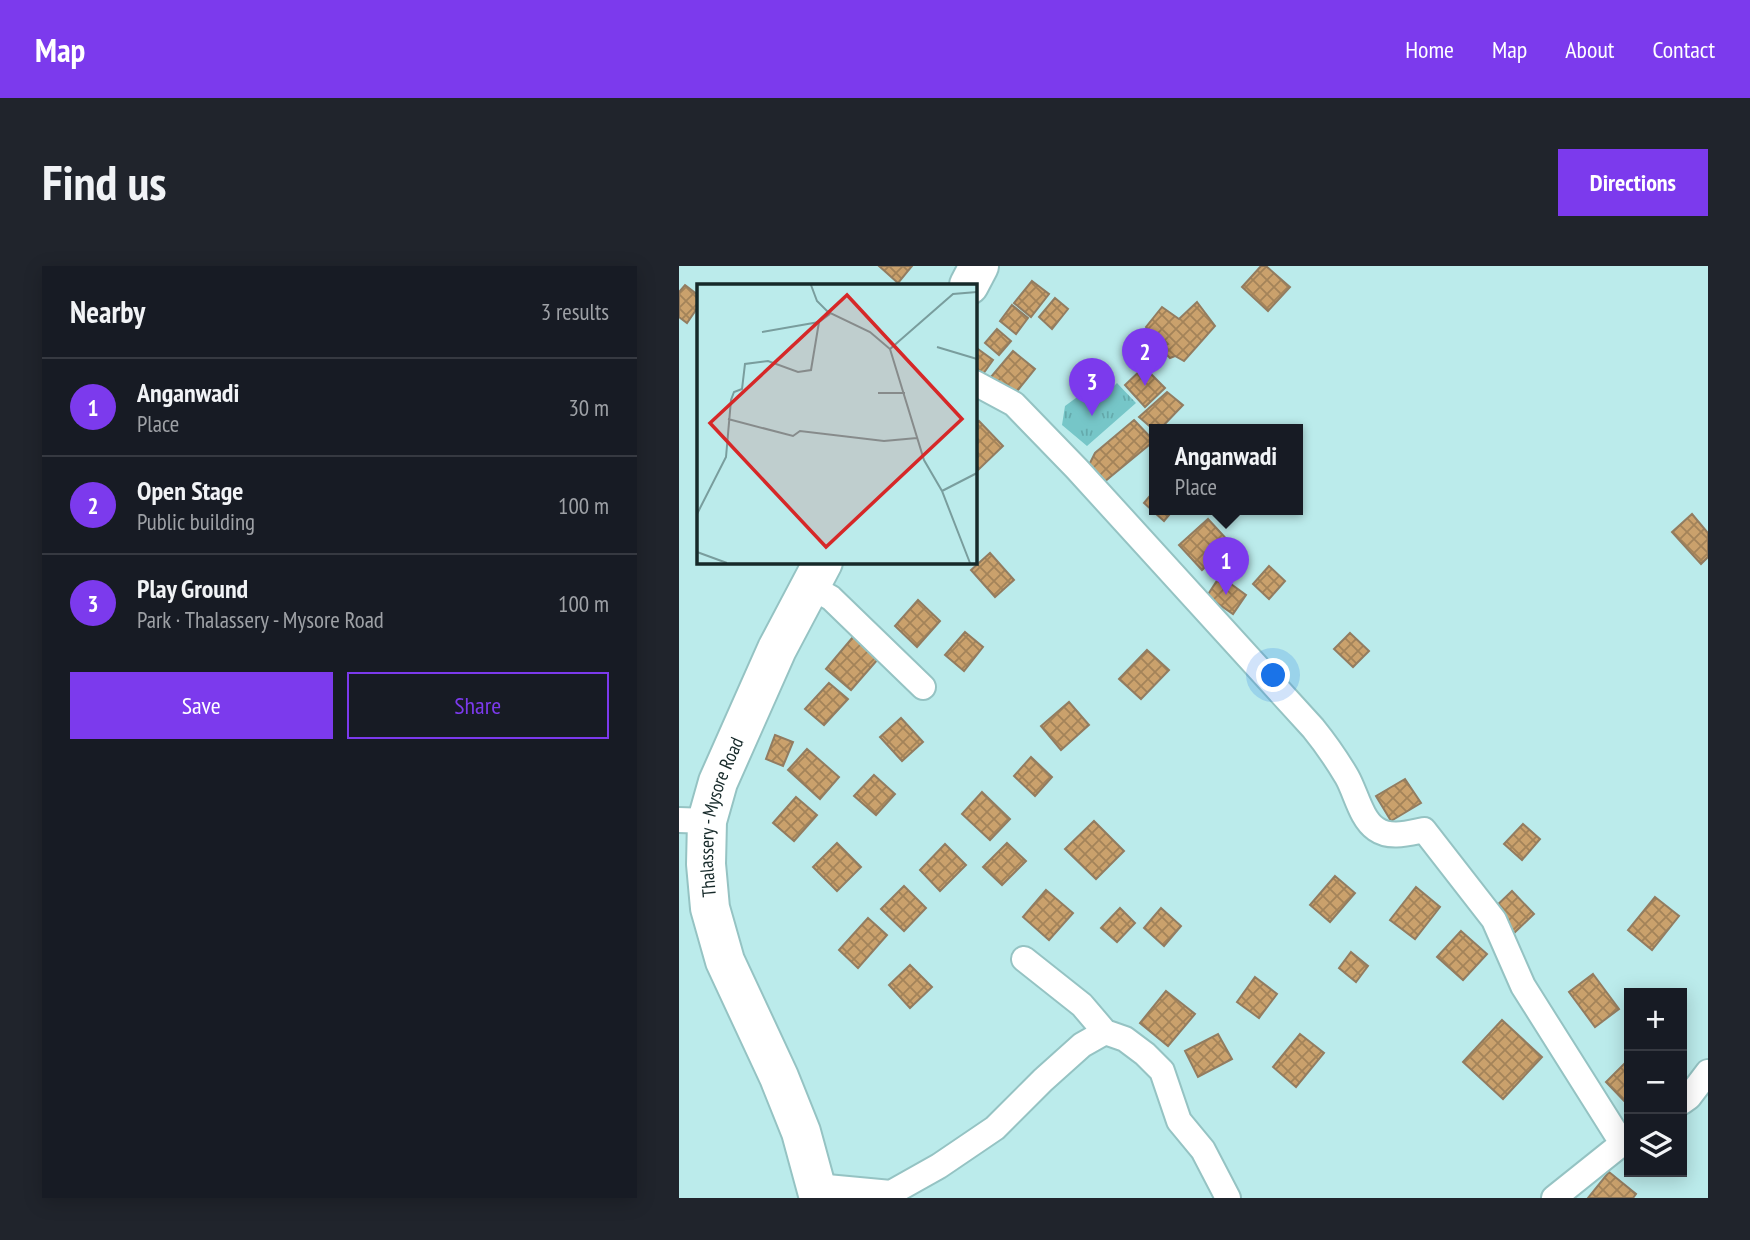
<!DOCTYPE html>
<html lang="en">
<head>
<meta charset="utf-8">
<style>
	:root { --surface:#171b24; --page:#20242c; --text:#f1f3f6; --muted:#9ea1a6; --line:#363941; --accent:#7c3aed }
	body { margin:0; font-family:"PT Sans Narrow",sans-serif; background:var(--page); color:var(--text) }
	.controls { position:absolute; right:21px; bottom:21px; display:grid; overflow:hidden; border-radius:0px; box-shadow:0 4px 18px #0003 }
	.controls button { width:63px; height:63px; display:grid; place-items:center; padding:0; border:0; border-bottom:2px solid var(--line); background:var(--surface); color:var(--text); font:35px sans-serif }
	.you { position:absolute; left:595px; top:410px; width:24px; height:24px; margin:-18px; border:5px solid #fff; border-radius:50%; background:#1a73e8; box-shadow:0 0 0 10px #1a73e833 }
	.badge { display:grid; place-items:center; width:46px; height:46px; border-radius:50%; background:var(--accent); color:#fff; font-size:23px; font-weight:700 }
	.pin { position:absolute; translate:-50% -58px; filter:drop-shadow(0 2px 4px #0008) }
	.pin::after { content:''; position:absolute; top:37px; width:24px; height:21px; background:inherit; clip-path:polygon(0 0,100% 0,50% 100%) }
	.popup { position:absolute; left:470px; top:158px; width:154px; height:91px; box-sizing:border-box; display:grid; place-content:center; border-radius:0px; background:var(--surface); filter:drop-shadow(0 2px 5px #0005); font-size:23px; white-space:nowrap; color:var(--muted) }
	.popup b { font-size:26px; color:var(--text) }
	.popup::after { content:''; position:absolute; left:50%; top:100%; margin-left:-14px; border:14px solid transparent; border-top-color:var(--surface) }
	.list { margin:0; padding:0; list-style:none }
	h2 { display:flex; justify-content:space-between; align-items:center; height:91px; margin:0; padding:0 28px; font-size:30px }
	h2 small { font-size:23px; font-weight:400; color:var(--muted) }
	.list li { display:grid; grid-template-columns:46px 1fr auto; gap:21px; align-items:center; box-sizing:border-box; height:98px; padding:0 28px; border-top:2px solid var(--line) }
	.list b { display:block; font-size:26px; white-space:nowrap }
	.list p { margin:0; font-size:23px; white-space:nowrap; color:var(--muted) }
	.list em { font-size:23px; font-style:normal; color:var(--muted) }
	.actions { display:flex; gap:14px; padding:21px 28px }
	.actions a { flex:1; padding:16px 0; border:2px solid var(--accent); border-radius:0px; text-align:center; font-size:24px; color:var(--accent) }
	.actions .main { background:var(--accent); color:#fff }
	.icon { flex:none; width:38px; height:38px; fill:none; stroke:currentColor; stroke-width:2; stroke-linecap:round; stroke-linejoin:round }
	.map { position:relative; flex:none; width:1029px; height:932px; overflow:hidden; border-radius:0px }
	header { display:flex; align-items:center; gap:42px; box-sizing:border-box; height:98px; padding:0 35px; background:var(--accent); color:#fff }
	header strong { font-size:33px }
	nav { display:flex; gap:38px; margin-inline-start:auto; font-size:24px }
	.intro { display:flex; align-items:center; justify-content:space-between; box-sizing:border-box; height:168px; padding:0 42px }
	h1 { margin:0; font-size:49px }
	.button { padding:18px 32px; border-radius:0px; background:var(--accent); color:#fff; font-size:24px; font-weight:700 }
	main { display:flex; gap:42px; padding:0 42px }
	aside { flex:1; background:var(--surface); border-radius:0px; box-shadow:0 4px 18px #0003 }
	.map>svg:first-child { display:block }
</style>
</head>
<body>
<header>
<strong>Map</strong>
<nav><a>Home</a><a>Map</a><a>About</a><a>Contact</a></nav>
</header>
<div class="intro"><h1>Find us</h1><a class="button">Directions</a></div>
<main>
<aside>
<h2>Nearby<small>3 results</small></h2>
<ul class="list">
<li><span class="badge">1</span><div><b>Anganwadi</b><p>Place</p></div><em>30 m</em></li>
<li><span class="badge">2</span><div><b>Open Stage</b><p>Public building</p></div><em>100 m</em></li>
<li><span class="badge">3</span><div><b>Play Ground</b><p>Park · Thalassery - Mysore Road</p></div><em>100 m</em></li>
</ul>
<div class="actions"><a class="main">Save</a><a>Share</a></div>
</aside>
<div class="map">
<svg width="1029" height="932" viewBox="0 0 1029 932">
	<defs>
		<pattern id="park-tufts" width="24" height="20" patternUnits="userSpaceOnUse" patternTransform="scale(1.75)"><rect width="24" height="20" fill="#76c6c8"/><path d="M3 7l-1-3M5 7V3M7 7l1-3M15 17l-1-3M17 17v-4M19 17l1-3" fill="none" stroke="#65aaac"/></pattern>
		<pattern id="building-cross-hatch" width="8" height="8" patternUnits="userSpaceOnUse" patternTransform="scale(1.75)"><rect width="8" height="8" fill="#caa16c"/><path d="M0 0l8 8M0 8l8-8" fill="none" stroke="#a38359"/></pattern>
	</defs>
	<rect width="100%" height="100%" fill="#bbebeb"/>
	<path fill="url(#park-tufts)" d="M438,117l19,20 -49,43 -25,-21 3,-19 15,-11 14,11z"/>
	<path fill="url(#building-cross-hatch)" stroke="#927c60" stroke-width="2" d="M200,0h33l-14,17z
		M582,0h5l24,21 -22,24 -26,-24z
		M353,15l17,13 -18,23 -17,-14z
		M6,19l13,10v12l-11,16 -8,-6v-25z
		M376,32l13,11 -16,20 -13,-12z
		M518,36l18,24 -31,35 -9,-5 -5,2 -10,-10 8,-4 -10,-10 -5,4 -7,-11 16,-20 17,12z
		M333,39l16,13 -12,16 -16,-13z
		M318,63l14,12 -12,14 -14,-12z
		M299,83l15,11 -15,21 -3,-2v-25z
		M334,85l22,18 -22,27 -22,-19z
		M465,101l21,21 -20,19 -20,-22z
		M488,126l16,13 -23,24 -6,1 -15,-13z
		M455,154l20,21 -50,41 -15,-17 6,-12z
		M300,155l24,25 -28,27v-48z
		M475,225v18h20l-10,12 -20,-18z
		M1013,248l16,19v24l-7,7 -29,-32z
		M529,253l23,25 -29,26 -23,-25z
		M311,287l24,27 -19,17 -24,-27z
		M590,300l16,15 -16,18 -16,-15z
		M541,310l26,19 -13,19 -26,-18z
		M239,334l22,21 -23,26 -22,-21z
		M286,366l18,15 -19,24 -19,-16z
		M671,367l19,18 -16,16 -19,-18z
		M174,371l25,22 -27,31 -25,-21z
		M468,384l22,20 -28,29 -22,-20z
		M150,417l19,16 -24,26 -19,-16z
		M390,436l20,23 -28,25 -20,-24z
		M222,452l22,24 -21,19 -22,-24z
		M96,469l18,7 -10,24 -17,-7z
		M128,483l32,28 -19,22 -32,-29z
		M352,491l21,20 -17,19 -21,-20z
		M195,509l21,19 -19,21 -22,-19z
		M726,513l16,24 -30,18 -15,-25z
		M303,526l28,27 -20,21 -28,-26z
		M117,531l21,18 -23,26 -21,-18z
		M415,555l30,30 -28,28 -31,-30z
		M844,558l17,15 -18,21 -18,-16z
		M158,577l24,24 -24,24 -24,-24z
		M328,577l19,18 -24,24 -19,-18z
		M266,578l21,21 -26,26 -20,-21z
		M656,610l20,17 -25,29 -20,-17z
		M225,620l22,22 -22,23 -23,-22z
		M737,621l24,20 -25,32 -25,-19z
		M367,624l27,23 -24,27 -26,-23z
		M833,625l22,23 -21,20 -22,-23z
		M976,631l24,19 -27,34 -24,-20z
		M441,642l15,15 -18,19 -16,-14z
		M482,642l20,18 -17,20 -20,-18z
		M189,652l19,17 -29,33 -19,-18z
		M782,665l26,23 -24,26 -26,-23z
		M672,686l17,14 -12,16 -17,-14z
		M231,699l22,22 -22,21 -21,-23z
		M914,708l26,35 -24,18 -26,-35z
		M576,711l22,17 -18,24 -22,-16z
		M487,725l29,23 -27,32 -28,-23z
		M823,754l40,37 -39,42 -40,-37z
		M539,768l14,25 -34,18 -13,-26z
		M621,768l24,19 -28,34 -23,-20z
		M948,795l2,3v42l-23,-24z
		M930,906l27,22 -3,4h-45z"/>
	<g fill="none" stroke-linecap="round" stroke-linejoin="round">
		<defs>
			<path id="minor" d="M296,117l39,21 63,65 236,259c13,16 24,32 34,49 9,16 14,42 29,52 14,10 33,4 48,1l70,90 29,66 99,157
				M131,320l21,12 92,89
				M0,554l28,1
				M345,693l58,46 23,27
				M1003,836l7,-5 19,-25
				M137,920l75,7 48,-27 56,-38 48,-48 39,-35 23,-13 20,7 20,15 17,17 17,50 24,29 25,48
				M875,932l75,-60"/>
			<g id="primary">
				<path d="M290,19l10,-19"/>
				<path id="s1" d="M140,932l-18,-66 -22,-55 -54,-116 -15,-53 -4,-44 1,-43 11,-39 59,-133 46,-87"/>
			</g>
		</defs>
		<use href="#minor" stroke="#95c3c3" stroke-width="28"/>
		<use href="#primary" stroke="#95c3c3" stroke-width="42"/>
		<use href="#minor" stroke="#fff" stroke-width="24"/>
		<use href="#primary" stroke="#fff" stroke-width="38"/>
	</g>
	<g text-anchor="middle" stroke-width="5" stroke-linejoin="round" paint-order="stroke">
		<g font-size="19" fill="#162929" stroke="#c8f8f9">
			<text dy="7" stroke="none"><textPath href="#s1" startOffset="404">Thalassery - Mysore Road</textPath></text>
		</g>
	</g>
	<g transform="translate(18 18)">
		<rect width="280" height="280" fill="#bbebeb"/>
		<path fill="none" stroke="#799d9d" stroke-width="2" d="M114,1l6,16 11,11 42,20 20,17 34,111 18,31 28,72M65,48l57,-10M240,63l40,12M193,65l63,-55 24,-2M181,109h27M31,135l65,17 7,-5 84,10 33,-3M245,207l35,-18M0,230l29,-57 5,-57 3,-8 8,-3 3,-25 23,-3 30,11 13,-2 8,-48 11,-8M0,268l30,11"/>
		<path fill="#d62828" fill-opacity="0.15" stroke="#d62828" stroke-width="3.5" d="M150,11l115,124 -136,128 -116,-124z"/>
		<rect width="280" height="280" fill="none" stroke="#162929" stroke-width="3.5"/>
	</g>
</svg>
<div class="controls">
<button>+</button>
<button>−</button>
<button><svg class="icon" aria-label="layers" viewBox="0 0 24 24"><path d="M12 4l9 5-9 5-9-5zM3 14l9 5 9-5"/></svg></button>
</div>
<div class="you"></div>
<div class="pin badge" style="left:547px;top:329px">1</div>
<div class="popup"><b>Anganwadi</b>Place</div>
<div class="pin badge" style="left:466px;top:120px">2</div>
<div class="pin badge" style="left:413px;top:150px">3</div>
</div>
</main>
</body>
</html>
